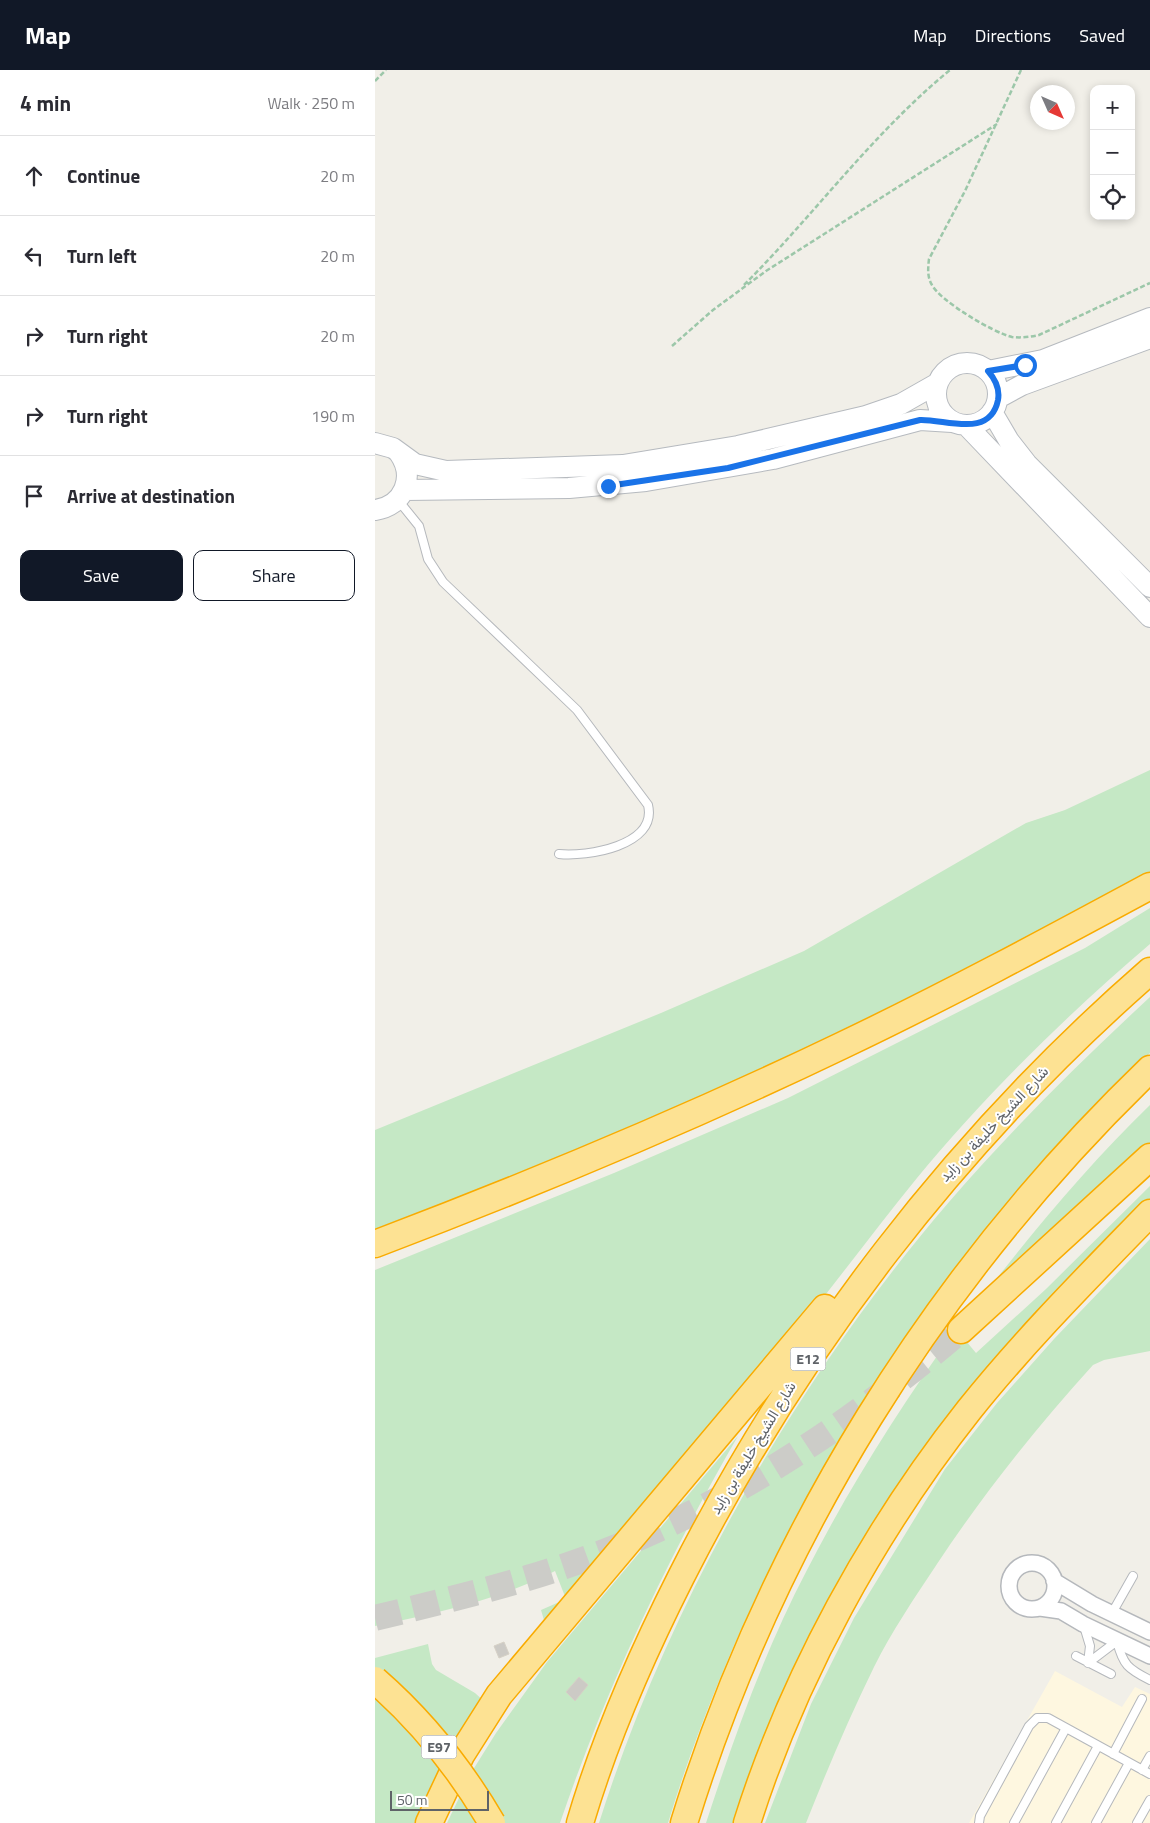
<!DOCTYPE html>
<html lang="en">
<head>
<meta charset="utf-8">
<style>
	:root { --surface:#fff; --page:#f7f7f7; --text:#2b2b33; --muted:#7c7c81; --line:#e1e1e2; --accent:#111827 }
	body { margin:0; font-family:"Titillium Web",Vazirmatn,sans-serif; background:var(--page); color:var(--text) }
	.controls { position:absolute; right:15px; top:15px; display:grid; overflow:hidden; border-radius:10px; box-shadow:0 2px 8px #0003 }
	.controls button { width:45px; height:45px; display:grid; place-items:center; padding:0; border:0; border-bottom:1px solid var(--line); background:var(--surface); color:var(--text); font:25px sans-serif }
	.compass { position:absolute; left:655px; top:15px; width:45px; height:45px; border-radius:50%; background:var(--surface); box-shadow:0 2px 8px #0003; rotate:135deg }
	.scale { position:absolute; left:15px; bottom:12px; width:99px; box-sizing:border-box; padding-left:5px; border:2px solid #5f6368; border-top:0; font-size:14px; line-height:18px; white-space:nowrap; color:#5f6368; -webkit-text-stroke:4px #fff; paint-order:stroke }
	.stop { position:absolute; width:15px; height:15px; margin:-11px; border:4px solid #1a73e8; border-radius:50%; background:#fff }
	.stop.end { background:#1a73e8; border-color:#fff; box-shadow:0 1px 5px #0008 }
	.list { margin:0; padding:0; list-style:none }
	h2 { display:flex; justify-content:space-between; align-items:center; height:65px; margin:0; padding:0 20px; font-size:21px }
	h2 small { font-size:16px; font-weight:400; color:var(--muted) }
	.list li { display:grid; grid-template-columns:32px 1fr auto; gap:15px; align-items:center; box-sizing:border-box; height:80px; padding:0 20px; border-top:1px solid var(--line) }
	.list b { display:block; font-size:19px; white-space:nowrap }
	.list em { font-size:16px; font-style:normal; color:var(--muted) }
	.actions { display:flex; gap:10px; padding:15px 20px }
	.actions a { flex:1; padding:11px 0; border:1px solid var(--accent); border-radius:10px; text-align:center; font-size:18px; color:var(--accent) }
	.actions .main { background:var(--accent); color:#fff }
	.icon { flex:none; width:28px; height:28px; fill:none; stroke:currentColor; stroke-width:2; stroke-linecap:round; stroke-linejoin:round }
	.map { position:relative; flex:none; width:775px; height:1753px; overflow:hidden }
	header { display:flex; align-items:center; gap:30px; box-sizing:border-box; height:70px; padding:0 25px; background:var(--accent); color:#fff }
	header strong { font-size:24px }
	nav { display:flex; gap:28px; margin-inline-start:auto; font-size:18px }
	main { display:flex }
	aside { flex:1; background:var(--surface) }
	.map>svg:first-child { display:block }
</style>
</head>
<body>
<header>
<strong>Map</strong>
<nav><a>Map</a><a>Directions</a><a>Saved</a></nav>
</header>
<main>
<aside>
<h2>4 min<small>Walk · 250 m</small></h2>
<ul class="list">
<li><svg class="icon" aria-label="ahead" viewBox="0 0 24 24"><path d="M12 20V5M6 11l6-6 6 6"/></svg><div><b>Continue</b></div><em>20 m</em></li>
<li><svg class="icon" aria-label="left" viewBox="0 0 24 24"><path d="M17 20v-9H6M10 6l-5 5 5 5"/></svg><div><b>Turn left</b></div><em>20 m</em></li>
<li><svg class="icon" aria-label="right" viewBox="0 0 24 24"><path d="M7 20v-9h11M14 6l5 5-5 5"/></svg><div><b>Turn right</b></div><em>20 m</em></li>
<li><svg class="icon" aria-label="right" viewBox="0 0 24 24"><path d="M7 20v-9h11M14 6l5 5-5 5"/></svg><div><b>Turn right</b></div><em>190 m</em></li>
<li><svg class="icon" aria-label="arrive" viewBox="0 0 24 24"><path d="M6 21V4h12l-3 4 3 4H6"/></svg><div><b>Arrive at destination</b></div></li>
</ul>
<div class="actions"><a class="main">Save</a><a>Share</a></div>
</aside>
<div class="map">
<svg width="775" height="1753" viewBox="0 0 775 1753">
	<rect width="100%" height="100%" fill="#f1efe8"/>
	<path fill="#fef7e0" d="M680,1601l67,36 13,-20 15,7v129h-181z"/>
	<path fill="#c5e8c5" d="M775,700v108l-199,104 -282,135 -294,117v-104l286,-117 143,-62 222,-128 39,-13z
		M775,838v36c-81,69 -166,152 -233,234 -51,63 -99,128 -150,191 -72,88 -147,172 -221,258l-5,-17 25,-11 -11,-28c-56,29 -119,42 -180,55v-356l239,-97 174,-75 297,-150z
		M775,927v56c-23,23 -47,45 -69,68 -28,30 -53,64 -79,96 -24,29 -48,56 -70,86 -113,152 -209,339 -264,520h-69c70,-222 198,-444 350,-621 62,-72 131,-140 201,-205z
		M775,1035v45l-187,172c58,-76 118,-150 187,-217z
		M775,1116v16l-213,237 -199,384h-32c28,-86 59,-173 101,-253 43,-84 94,-164 149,-241l20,24 70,-64z
		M775,1169v112l-46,9 -11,5c-57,63 -109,128 -156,199 -22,33 -45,67 -63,103 -25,51 -47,103 -68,156h-41l46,-119 43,-86 91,-149 52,-66 57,-64z
		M363,1366c-71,123 -132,252 -178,387h-113l24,-50 25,-40 51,-71z
		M53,1574l4,20 4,6 39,23 11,10 -67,120h-44v-165z"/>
	<path fill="#cccac5" stroke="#d6d1c6" d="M129,1572l5,12 -10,4 -5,-12z
		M204,1607l9,8 -13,16 -9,-9z"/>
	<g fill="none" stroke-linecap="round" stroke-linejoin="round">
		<path stroke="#ccccc8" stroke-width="26" stroke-dasharray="26 13" stroke-linecap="butt" d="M0,1548c81,-20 162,-39 239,-70 129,-51 243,-129 347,-218"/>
		<defs>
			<path id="lane" d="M23,430l21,26 9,33 15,23 134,128 71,95c10,41 -62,52 -89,49
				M737,1543l21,-37
				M709,1556l6,20 -2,17
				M742,1571c6,24 11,28 33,39
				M701,1586l35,18
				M713,1593l29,-22
				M738,1684l29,-55
				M767,1700l8,-14
				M604,1753l1,-7 49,-90 8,-8h11l102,56
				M639,1753l52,-95
				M681,1753l42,-77
				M721,1753l33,-60
				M762,1753l13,-23"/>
			<path id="street" d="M634 1516a23 23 0 1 1 46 0a23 23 0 1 1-46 0Z
				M679,1511l38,23 58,28
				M665,1538l21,3 22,13 67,32"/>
			<path id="secondary" d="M561 324a31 31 0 1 1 62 0a31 31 0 1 1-62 0Z
				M613,301l55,-11 107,-42
				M623,328l24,-13 128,-47
				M617,342l17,29 18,23 123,123
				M592,356l183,191
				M0,373l18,5 22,16 31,7 177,-6 115,-19 128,-30 35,-12 37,-21
				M30,420l164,-2 77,-7 127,-22 147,-39 32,2
				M0,440c29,-4 41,-33 24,-57"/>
			<path id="highway" d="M0,1174c158,-60 314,-125 466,-198 105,-50 207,-105 309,-160
				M586,1260l189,-173
				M54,1753l32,-68 38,-60 326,-387
				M205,1753c25,-85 61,-167 101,-246 116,-229 275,-437 469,-606
				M309,1753c88,-285 251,-547 466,-754
				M372,1753c46,-146 127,-293 222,-413 56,-70 119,-133 181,-197"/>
		</defs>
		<use href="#lane" stroke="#b5b8bc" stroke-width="10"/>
		<use href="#street" stroke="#b5b8bc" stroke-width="18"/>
		<use href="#secondary" stroke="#b6babf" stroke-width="22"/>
		<use href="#highway" stroke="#f9ab00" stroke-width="29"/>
		<path stroke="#9cc7a9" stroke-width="2.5" stroke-dasharray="5 2.5" stroke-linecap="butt" d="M646,0l-56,121 -36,68c-1,9 -2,18 3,26 8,16 62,48 80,52 9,1 18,0 27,-2l111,-52
			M0,11l11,-11
			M369,215c70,-70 129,-152 206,-215
			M297,276l41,-36 53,-39 231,-147"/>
		<use href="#lane" stroke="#fff" stroke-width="8"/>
		<use href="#street" stroke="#fff" stroke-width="15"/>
		<use href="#secondary" stroke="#fff" stroke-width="20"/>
		<use href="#highway" stroke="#fde293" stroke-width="26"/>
		<defs>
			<path id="highway-bridge" d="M0,1610c46,40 86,90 117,143"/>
		</defs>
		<use href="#highway-bridge" stroke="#f9ab00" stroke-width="29" stroke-linecap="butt"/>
		<use href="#highway-bridge" stroke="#fde293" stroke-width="26"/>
	</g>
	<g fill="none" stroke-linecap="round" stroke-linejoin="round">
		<path stroke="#1a73e8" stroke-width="6" d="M233,416l120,-18 192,-48c26,-1 70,19 78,-20 2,-11 -3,-21 -10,-29l37,-6"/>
	</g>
	<g text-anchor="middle" stroke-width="4" stroke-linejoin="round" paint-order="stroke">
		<g fill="#fff" stroke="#8f9295" stroke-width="1">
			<rect x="415.5" y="1277.5" width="35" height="23" rx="4"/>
			<rect x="46.5" y="1665.5" width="35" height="23" rx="4"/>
		</g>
		<g font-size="14" font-weight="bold" fill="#5f6368">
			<text x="433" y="1294">E12</text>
			<text x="64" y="1682">E97</text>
		</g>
		<g font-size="15" fill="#5f6368" stroke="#fff">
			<text transform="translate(619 1054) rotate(-47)" y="5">شارع الشيخ خليفة بن زايد</text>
			<text transform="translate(378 1378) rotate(-59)" y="5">شارع الشيخ خليفة بن زايد</text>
		</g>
	</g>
</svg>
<div class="controls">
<button>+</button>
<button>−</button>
<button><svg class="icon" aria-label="locate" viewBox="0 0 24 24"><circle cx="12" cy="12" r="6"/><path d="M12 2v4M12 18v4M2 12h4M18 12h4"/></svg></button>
</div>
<svg class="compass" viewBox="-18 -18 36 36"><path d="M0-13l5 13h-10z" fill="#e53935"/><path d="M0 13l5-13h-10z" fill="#7c7c81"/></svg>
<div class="scale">50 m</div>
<div class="stop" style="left:650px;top:295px"></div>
<div class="stop end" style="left:233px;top:416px"></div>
</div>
</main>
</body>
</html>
